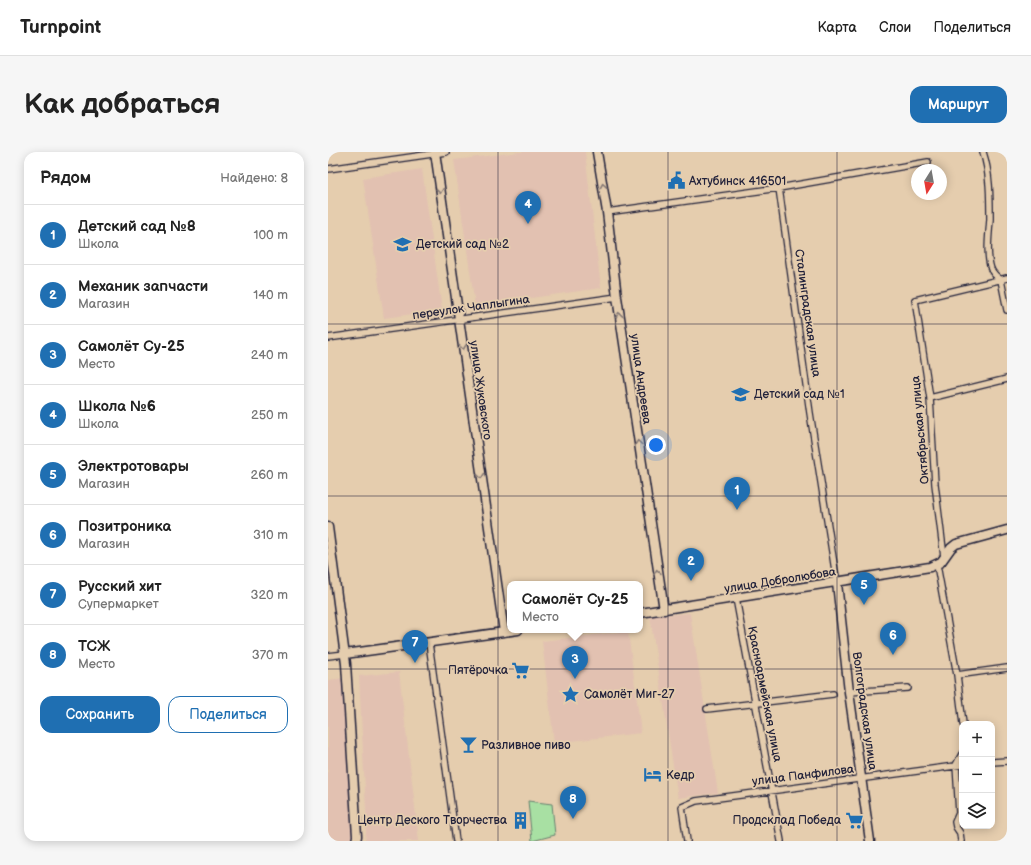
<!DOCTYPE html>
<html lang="ru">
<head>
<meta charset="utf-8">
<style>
	:root { --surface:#fff; --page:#f6f6f6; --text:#222; --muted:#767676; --line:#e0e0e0; --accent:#1f6fb2 }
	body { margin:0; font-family:"Balsamiq Sans",sans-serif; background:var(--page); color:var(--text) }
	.controls { position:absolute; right:12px; bottom:12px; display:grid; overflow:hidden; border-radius:8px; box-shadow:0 2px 10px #0003 }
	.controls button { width:36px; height:36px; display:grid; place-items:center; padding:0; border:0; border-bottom:1px solid var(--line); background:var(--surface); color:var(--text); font:20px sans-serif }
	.compass { position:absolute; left:583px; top:12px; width:36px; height:36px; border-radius:50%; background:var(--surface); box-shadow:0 2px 10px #0003; rotate:191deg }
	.you { position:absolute; left:328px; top:293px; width:14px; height:14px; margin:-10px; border:3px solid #fff; border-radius:50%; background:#1a73e8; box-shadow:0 0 0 6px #1a73e833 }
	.badge { display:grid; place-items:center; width:26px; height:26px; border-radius:50%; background:var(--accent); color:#fff; font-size:13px; font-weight:700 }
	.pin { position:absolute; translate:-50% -33px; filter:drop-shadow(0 1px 2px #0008) }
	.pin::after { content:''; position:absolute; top:21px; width:14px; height:12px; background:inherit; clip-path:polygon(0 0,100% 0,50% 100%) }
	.popup { position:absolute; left:179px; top:429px; width:136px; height:52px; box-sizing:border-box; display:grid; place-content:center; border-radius:8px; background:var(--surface); filter:drop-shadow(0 1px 3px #0005); font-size:13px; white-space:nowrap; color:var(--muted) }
	.popup b { font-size:15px; color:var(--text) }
	.popup::after { content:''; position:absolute; left:50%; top:100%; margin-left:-8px; border:8px solid transparent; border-top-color:var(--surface) }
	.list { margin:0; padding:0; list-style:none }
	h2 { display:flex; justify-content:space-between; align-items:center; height:52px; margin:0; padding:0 16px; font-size:17px }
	h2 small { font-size:13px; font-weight:400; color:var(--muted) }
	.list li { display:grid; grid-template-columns:26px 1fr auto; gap:12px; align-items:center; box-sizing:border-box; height:60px; padding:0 16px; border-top:1px solid var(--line) }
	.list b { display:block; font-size:15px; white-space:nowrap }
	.list p { margin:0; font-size:13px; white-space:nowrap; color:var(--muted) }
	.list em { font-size:13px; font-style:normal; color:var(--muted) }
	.actions { display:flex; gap:8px; padding:12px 16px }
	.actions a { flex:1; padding:9px 0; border:1px solid var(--accent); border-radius:12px; text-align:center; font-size:14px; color:var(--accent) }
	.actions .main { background:var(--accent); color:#fff }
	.icon { flex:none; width:22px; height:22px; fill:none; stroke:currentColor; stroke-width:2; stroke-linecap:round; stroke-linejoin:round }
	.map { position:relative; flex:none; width:679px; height:689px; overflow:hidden; border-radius:12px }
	header { display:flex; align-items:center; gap:24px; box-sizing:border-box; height:56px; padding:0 20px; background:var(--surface); border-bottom:1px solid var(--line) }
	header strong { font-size:19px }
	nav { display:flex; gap:22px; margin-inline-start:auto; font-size:14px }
	.intro { display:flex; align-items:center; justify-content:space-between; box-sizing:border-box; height:96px; padding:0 24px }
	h1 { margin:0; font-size:28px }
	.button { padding:10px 18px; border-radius:12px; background:var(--accent); color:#fff; font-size:14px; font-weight:700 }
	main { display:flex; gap:24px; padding:0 24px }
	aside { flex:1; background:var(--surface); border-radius:12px; box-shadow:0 2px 10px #0003 }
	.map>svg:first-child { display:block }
</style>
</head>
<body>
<header>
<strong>Turnpoint</strong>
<nav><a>Карта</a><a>Слои</a><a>Поделиться</a></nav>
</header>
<div class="intro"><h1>Как добраться</h1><a class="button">Маршрут</a></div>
<main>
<aside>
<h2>Рядом<small>Найдено: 8</small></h2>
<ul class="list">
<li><span class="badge">1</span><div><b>Детский сад №8</b><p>Школа</p></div><em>100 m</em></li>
<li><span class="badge">2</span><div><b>Механик запчасти</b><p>Магазин</p></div><em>140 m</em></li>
<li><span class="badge">3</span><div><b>Самолёт Су-25</b><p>Место</p></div><em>240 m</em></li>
<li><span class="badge">4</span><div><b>Школа №6</b><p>Школа</p></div><em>250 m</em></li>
<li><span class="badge">5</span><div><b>Электротовары</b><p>Магазин</p></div><em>260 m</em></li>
<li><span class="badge">6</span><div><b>Позитроника</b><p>Магазин</p></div><em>310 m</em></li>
<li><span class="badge">7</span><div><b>Русский хит</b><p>Супермаркет</p></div><em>320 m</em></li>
<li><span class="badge">8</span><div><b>ТСЖ</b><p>Место</p></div><em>370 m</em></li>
</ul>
<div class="actions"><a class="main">Сохранить</a><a>Поделиться</a></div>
</aside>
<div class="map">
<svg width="679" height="689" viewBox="0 0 679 689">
	<rect width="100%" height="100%" fill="#e5cdae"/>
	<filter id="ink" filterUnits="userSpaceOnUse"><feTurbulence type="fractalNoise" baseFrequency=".025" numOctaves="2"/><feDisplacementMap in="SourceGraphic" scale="8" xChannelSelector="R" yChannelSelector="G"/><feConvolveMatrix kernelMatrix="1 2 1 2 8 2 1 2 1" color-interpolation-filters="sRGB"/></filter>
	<g filter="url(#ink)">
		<path fill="#e2c1b1" d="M191,0h66l16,136 -126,18 -21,-146z
			M94,17l20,141 -58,8 -21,-140z
			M362,461l28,180 -40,5 -28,-182z
			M300,479l13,102 -87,10 -12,-102z
			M71,520l20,169h-54l1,-7v-24l-7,-134z
			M16,526l4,72 4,86 -1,5h-23v-161z"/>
		<path fill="#a8e0a3" stroke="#65816f" d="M200,649l24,3 3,31 -23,6z"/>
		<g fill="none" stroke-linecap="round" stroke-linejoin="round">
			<defs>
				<path id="street" d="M655,0c7,21 7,45 7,67 -1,16 -4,35 1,50 2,5 6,8 10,11l6,30
					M0,17l118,-17
					M451,36l31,225 27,170
					M279,60l172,-24 149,-26
					M0,186l289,-41
					M602,246l77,-19
					M616,405l-9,-73 -5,-86 -15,-98 92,-22
					M609,413l20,110 6,49
					M408,446l45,243
					M101,491l27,198
					M0,504l17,-2
					M629,523l50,-7
					M521,540l59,-4
					M379,557l126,-15
					M664,610l15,-1
					M359,689l-5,-34 14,-6 266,-36
					M633,689l-1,-8 -4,-6 -1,-5 4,-9 -3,-48 6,-11"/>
				<path id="secondary" d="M107,0l69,480
					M269,0l10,60 10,85 47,313
					M0,375l18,137 11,172 -1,5
					M509,431l12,109 21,149
					M312,461l290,-46 11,-5 10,-14 5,-4 51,-14
					M17,502l173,-24"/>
			</defs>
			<use href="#street" stroke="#22223b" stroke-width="8"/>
			<use href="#secondary" stroke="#22223b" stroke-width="11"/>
			<use href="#street" stroke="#e5cdae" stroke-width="5.5"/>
			<use href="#secondary" stroke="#e5cdae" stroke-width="8"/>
		</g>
		<defs><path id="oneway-chevron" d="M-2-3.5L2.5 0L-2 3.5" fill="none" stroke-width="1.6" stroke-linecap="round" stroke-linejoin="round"/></defs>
		<g stroke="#847874">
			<use href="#oneway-chevron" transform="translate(275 34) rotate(-99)"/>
			<use href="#oneway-chevron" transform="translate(112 39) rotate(82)"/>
			<use href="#oneway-chevron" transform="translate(291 163) rotate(-99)"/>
			<use href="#oneway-chevron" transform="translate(135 195) rotate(82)"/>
			<use href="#oneway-chevron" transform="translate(310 291) rotate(-98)"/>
			<use href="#oneway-chevron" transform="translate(153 324) rotate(82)"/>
			<use href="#oneway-chevron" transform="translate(329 420) rotate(-99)"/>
		</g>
	</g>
	<path fill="none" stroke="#22223b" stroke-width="1" stroke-opacity="0.55" d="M170,0v689M340,0v689M509,0v689M0,172h679M0,344h679M0,517h679"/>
	<defs>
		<symbol id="civic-bare" viewBox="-9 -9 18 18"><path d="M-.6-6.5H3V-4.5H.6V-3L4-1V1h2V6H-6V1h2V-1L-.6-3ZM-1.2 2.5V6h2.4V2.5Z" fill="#1f6fb2" stroke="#e5cdae" stroke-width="2.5" paint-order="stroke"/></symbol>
		<symbol id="school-bare" viewBox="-9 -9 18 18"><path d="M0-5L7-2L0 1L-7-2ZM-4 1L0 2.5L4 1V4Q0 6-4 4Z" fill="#1f6fb2" stroke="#e5cdae" stroke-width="2.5" paint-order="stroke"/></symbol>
		<symbol id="supermarket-bare" viewBox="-9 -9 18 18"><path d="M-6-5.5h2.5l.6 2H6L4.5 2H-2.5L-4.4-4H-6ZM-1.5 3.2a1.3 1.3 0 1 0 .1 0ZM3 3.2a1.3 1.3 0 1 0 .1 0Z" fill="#1f6fb2" stroke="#e5cdae" stroke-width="2.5" paint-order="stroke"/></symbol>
		<symbol id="sight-bare" viewBox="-9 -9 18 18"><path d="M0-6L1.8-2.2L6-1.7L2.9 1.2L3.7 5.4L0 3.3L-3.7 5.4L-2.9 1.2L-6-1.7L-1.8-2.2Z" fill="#1f6fb2" stroke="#e5cdae" stroke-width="2.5" paint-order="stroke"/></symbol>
		<symbol id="bar-bare" viewBox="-9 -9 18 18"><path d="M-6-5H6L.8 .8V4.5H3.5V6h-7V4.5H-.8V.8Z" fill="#1f6fb2" stroke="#e5cdae" stroke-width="2.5" paint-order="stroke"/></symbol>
		<symbol id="hotel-bare" viewBox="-9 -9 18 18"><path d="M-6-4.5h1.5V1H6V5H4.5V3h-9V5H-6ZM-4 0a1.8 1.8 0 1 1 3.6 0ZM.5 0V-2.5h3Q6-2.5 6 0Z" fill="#1f6fb2" stroke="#e5cdae" stroke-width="2.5" paint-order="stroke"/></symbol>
		<symbol id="building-bare" viewBox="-9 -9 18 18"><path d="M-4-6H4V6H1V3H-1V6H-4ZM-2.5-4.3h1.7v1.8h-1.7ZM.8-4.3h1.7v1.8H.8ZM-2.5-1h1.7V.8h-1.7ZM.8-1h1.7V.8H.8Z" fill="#1f6fb2" stroke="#e5cdae" stroke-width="2.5" paint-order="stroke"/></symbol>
	</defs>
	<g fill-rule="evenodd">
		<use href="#civic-bare" x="336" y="16" width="25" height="25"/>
		<use href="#school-bare" x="62" y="80" width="25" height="25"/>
		<use href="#school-bare" x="400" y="230" width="25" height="25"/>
		<use href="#supermarket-bare" x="180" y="506" width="25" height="25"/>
		<use href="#sight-bare" x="230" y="530" width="25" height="25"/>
		<use href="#bar-bare" x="128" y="580" width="25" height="25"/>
		<use href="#hotel-bare" x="312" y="610" width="25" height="25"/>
		<use href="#building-bare" x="180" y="656" width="25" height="25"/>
		<use href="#supermarket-bare" x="514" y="656" width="25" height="25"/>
	</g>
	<g text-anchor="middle" stroke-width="3.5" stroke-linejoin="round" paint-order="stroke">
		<g font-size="12" fill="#22223b" stroke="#e5cdae" text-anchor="start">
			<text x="361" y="33">Ахтубинск 416501</text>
			<text x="88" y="96">Детский сад №2</text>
			<text x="426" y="246">Детский сад №1</text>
			<text x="180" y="522" text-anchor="end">Пятёрочка</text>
			<text x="256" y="546">Самолёт Миг-27</text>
			<text x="153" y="597">Разливное пиво</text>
			<text x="338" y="627">Кедр</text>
			<text x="179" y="672" text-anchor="end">Центр Деского Творчества</text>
			<text x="513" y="672" text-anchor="end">Продсклад Победа</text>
		</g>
		<g font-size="12" fill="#22223b" stroke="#e5cdae">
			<text transform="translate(143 155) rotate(-8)" y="4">переулок Чаплыгина</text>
			<text transform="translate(480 161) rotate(82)" y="4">Сталинградская улица</text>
			<text transform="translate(313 227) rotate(82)" y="4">улица Андреева</text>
			<text transform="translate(153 238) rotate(82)" y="4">улица Жуковского</text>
			<text transform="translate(592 278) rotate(-95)" y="4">Октябрьская улица</text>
			<text transform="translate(452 428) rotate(-9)" y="4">улица Добролюбова</text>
			<text transform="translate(437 542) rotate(79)" y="4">Красноармейская улица</text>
			<text transform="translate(537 559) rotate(82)" y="4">Волгоградская улица</text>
			<text transform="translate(475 623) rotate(-7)" y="4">улица Панфилова</text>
		</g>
	</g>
</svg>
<div class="controls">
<button>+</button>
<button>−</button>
<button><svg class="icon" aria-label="layers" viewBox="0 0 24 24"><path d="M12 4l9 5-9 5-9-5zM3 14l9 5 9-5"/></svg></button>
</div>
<svg class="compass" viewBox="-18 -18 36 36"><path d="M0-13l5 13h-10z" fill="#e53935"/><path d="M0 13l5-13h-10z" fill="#767676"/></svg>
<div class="you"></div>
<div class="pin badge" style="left:409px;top:358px">1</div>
<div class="pin badge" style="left:363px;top:429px">2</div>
<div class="pin badge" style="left:247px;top:527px">3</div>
<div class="popup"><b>Самолёт Су-25</b>Место</div>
<div class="pin badge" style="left:200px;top:72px">4</div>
<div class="pin badge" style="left:536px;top:453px">5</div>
<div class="pin badge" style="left:565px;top:503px">6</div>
<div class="pin badge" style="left:87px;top:511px">7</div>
<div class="pin badge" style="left:245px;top:667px">8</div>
</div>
</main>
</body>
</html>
